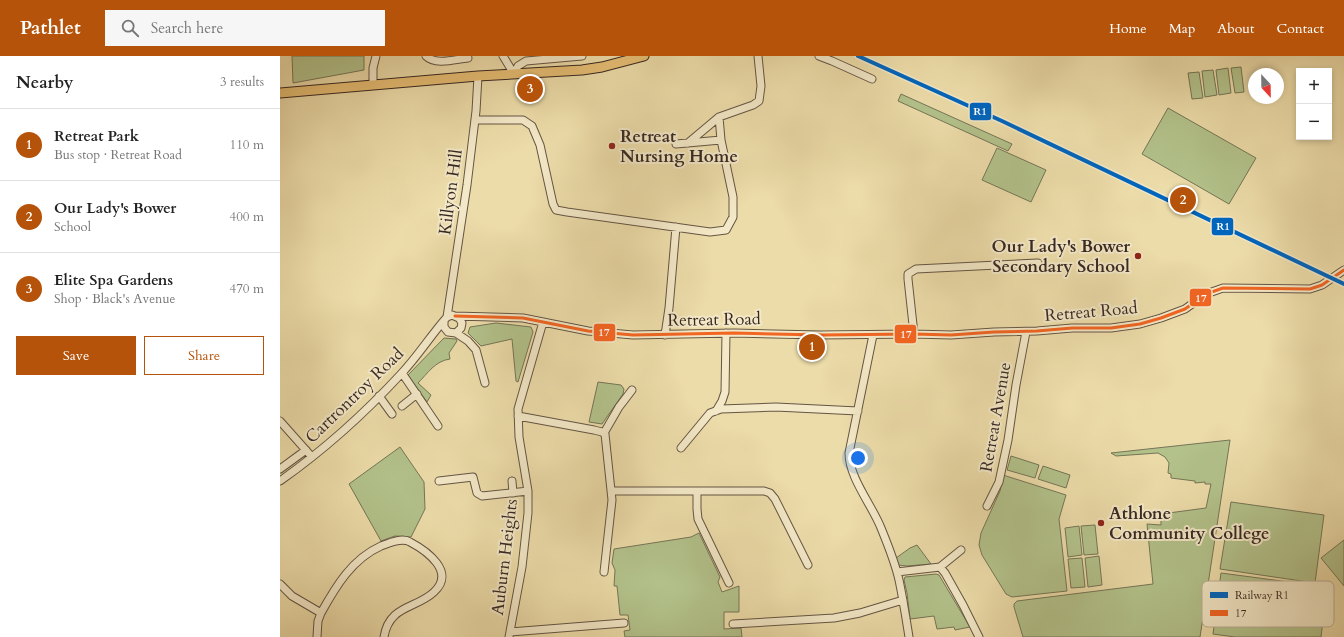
<!DOCTYPE html>
<html lang="en">
<head>
<meta charset="utf-8">
<style>
	:root { --surface:#fff; --page:#f6f6f6; --text:#222; --muted:#767676; --line:#e0e0e0; --accent:#b45309 }
	body { margin:0; font-family:Cardo,serif; background:var(--page); color:var(--text) }
	.controls { position:absolute; right:12px; top:12px; display:grid; overflow:hidden; border-radius:0px; box-shadow:0 2px 6px #0003 }
	.controls button { width:36px; height:36px; display:grid; place-items:center; padding:0; border:0; border-bottom:1px solid var(--line); background:var(--surface); color:var(--text); font:20px sans-serif }
	.compass { position:absolute; left:968px; top:12px; width:36px; height:36px; border-radius:50%; background:var(--surface); box-shadow:0 2px 6px #0003; rotate:158deg }
	.you { position:absolute; left:578px; top:402px; width:14px; height:14px; margin:-10px; border:3px solid #fff; border-radius:50%; background:#1a73e8; box-shadow:0 0 0 6px #1a73e833 }
	.badge { display:grid; place-items:center; width:26px; height:26px; border-radius:50%; background:var(--accent); color:#fff; font-size:13px; font-weight:700 }
	.pin { position:absolute; translate:-50% -50%; border:2px solid #fff; box-shadow:0 1px 4px #0006 }
	.list { margin:0; padding:0; list-style:none }
	h2 { display:flex; justify-content:space-between; align-items:center; height:52px; margin:0; padding:0 16px; font-size:17px }
	h2 small { font-size:13px; font-weight:400; color:var(--muted) }
	.list li { display:grid; grid-template-columns:26px 1fr auto; gap:12px; align-items:center; box-sizing:border-box; height:72px; padding:0 16px; border-top:1px solid var(--line) }
	.list b { display:block; font-size:15px; white-space:nowrap }
	.list p { margin:0; font-size:13px; white-space:nowrap; color:var(--muted) }
	.list em { font-size:13px; font-style:normal; color:var(--muted) }
	.actions { display:flex; gap:8px; padding:12px 16px }
	.actions a { flex:1; padding:9px 0; border:1px solid var(--accent); border-radius:0px; text-align:center; font-size:14px; color:var(--accent) }
	.actions .main { background:var(--accent); color:#fff }
	.icon { flex:none; width:22px; height:22px; fill:none; stroke:currentColor; stroke-width:2; stroke-linecap:round; stroke-linejoin:round }
	.map { position:relative; flex:none; width:1064px; height:581px; overflow:hidden }
	header { display:flex; align-items:center; gap:24px; box-sizing:border-box; height:56px; padding:0 20px; background:var(--accent); color:#fff }
	header strong { font-size:19px }
	nav { display:flex; gap:22px; margin-inline-start:auto; font-size:14px }
	.search { width:280px; height:36px; background:var(--page); display:flex; align-items:center; gap:10px; box-sizing:border-box; padding:0 14px; border-radius:0px; color:var(--muted); font-size:15px }
	main { display:flex }
	aside { flex:1; background:var(--surface) }
	.map>svg:first-child { display:block }
</style>
</head>
<body>
<header>
<strong>Pathlet</strong>
<div class="search"><svg class="icon" aria-label="search" viewBox="0 0 24 24"><circle cx="10" cy="10" r="6"/><path d="M15 15l6 6"/></svg>Search here</div>
<nav><a>Home</a><a>Map</a><a>About</a><a>Contact</a></nav>
</header>
<main>
<aside>
<h2>Nearby<small>3 results</small></h2>
<ul class="list">
<li><span class="badge">1</span><div><b>Retreat Park</b><p>Bus stop · Retreat Road</p></div><em>110 m</em></li>
<li><span class="badge">2</span><div><b>Our Lady's Bower</b><p>School</p></div><em>400 m</em></li>
<li><span class="badge">3</span><div><b>Elite Spa Gardens</b><p>Shop · Black's Avenue</p></div><em>470 m</em></li>
</ul>
<div class="actions"><a class="main">Save</a><a>Share</a></div>
</aside>
<div class="map">
<svg width="1064" height="581" viewBox="0 0 1064 581">
	<rect width="100%" height="100%" fill="#ecdca9"/>
	<filter id="stains"><feTurbulence type="fractalNoise" baseFrequency=".005" numOctaves="4"/><feColorMatrix values="0 0 0 0 .2 0 0 0 0 .09 0 0 0 0 .02 0 0 0 .5 -.17"/></filter>
	<radialGradient id="worn" r=".72"><stop offset=".6" stop-color="#630" stop-opacity="0"/><stop offset="1" stop-color="#630" stop-opacity=".3"/></radialGradient>
	<path fill="#b3c28b" stroke="#757557" d="M12,0h72v14l-71,13z
		M961,11l3,25 -9,1 -4,-25z
		M948,12l3,25 -12,2 -3,-25z
		M933,14l4,25 -12,2 -3,-26z
		M919,16l4,26 -11,1 -4,-26z
		M621,38l111,50 -4,7 -110,-50z
		M888,52l88,50 -27,46 -87,-50z
		M717,92l49,22 -15,32 -49,-22z
		M216,267l35,4 2,5 -15,50 -2,-1 -4,-42 -31,7 -13,-13 2,-6z
		M164,282l12,1 1,2 -8,12 1,6c-15,2 -22,14 -32,24l13,12 -4,7 -19,-27z
		M318,326l23,3 3,4 -1,5 -21,30 -13,-2z
		M950,384l-30,197h-177l-9,-30v-3l3,-3 136,-17 -6,-60 14,1v-11l45,-6 5,-24h-6v-2l-10,1v-2l-24,-3v-4l-3,-1 1,-10 -4,-6 -7,-4 -42,3 -5,-3z
		M120,391l24,35 1,27 -14,28 -16,-1 -14,5 -32,-57z
		M731,400l28,9 -4,13 -28,-8z
		M763,410l27,9 -4,13 -28,-9z
		M723,419l63,20 -7,24 8,72 -55,6 -6,-3 -24,-39 -3,-10 2,-12 19,-42z
		M951,446l93,13 -9,68 -95,-14z
		M815,469l3,29 -14,1 -3,-29z
		M799,470l3,29 -14,2 -3,-29z
		M419,477l21,44 -2,5 4,10 17,-6v26h-15v17l17,-1 1,9h-117l-1,-6 6,-1 -2,-15h-8l-3,-29h-3l1,-16 -3,-7 2,-14 77,-12z
		M1064,484v46l-23,-28z
		M637,489l14,19 -24,2 -9,-1 -2,-7 14,-10z
		M819,500l3,29 -14,2 -3,-29z
		M802,502l3,29 -14,1 -3,-29z
		M941,517l106,14 -6,50h-86l-22,-3z
		M656,518l3,1 31,52 -15,3 -1,-3 -17,2 -3,-13 -24,3 -3,-26 -3,-13 1,-3z"/>
	<g fill="none" stroke-linecap="round" stroke-linejoin="round">
		<defs>
			<path id="minor" d="M146,0c10,10 30,3 42,2
				M223,0l11,18
				M539,0l13,5 40,18
				M234,18l4,-8 8,-5 56,-5
				M93,29v-17l3,-12
				M195,64h48l9,6 8,19 13,59 3,6 11,2 143,20 16,-2 7,-13v-20l-12,-57 -2,-23
				M408,87l31,-26 34,-12 6,-4 2,-15 -3,-30
				M396,88l45,-4
				M175,260l68,2 65,13 45,4 101,-2 86,2 94,-1 37,1 43,-3 43,-1 35,-3h39l29,-4 21,-6 24,-9 21,-15 17,-6 87,1 12,-4 22,-15
				M167,261l20,-132 9,-74 2,-35
				M176,277l12,8 8,9 9,33
				M634,278l-6,-55v-5l8,-5 122,-6
				M385,279l4,-27 7,-81
				M593,279l-24,118c0,25 23,52 32,75 7,17 14,34 18,52 4,19 7,38 10,57
				M122,317l36,53
				M99,340l13,18
				M122,350l15,-12
				M436,355l6,-10 3,-9 1,-59
				M238,360l76,14 8,2 3,2 7,66 -8,72
				M0,365l32,36
				M324,377l15,-26 13,-17
				M401,392l29,-35 11,-4 55,-2 82,4
				M0,413l26,-19
				M0,425c44,-31 84,-67 121,-107 17,-18 30,-39 46,-57l5,-2 7,3 3,5 -1,5 -5,5 -8,-1 -4,-5v-5
				M159,425l34,-4 4,16 5,3 46,-5
				M232,425l1,12
				M332,435h152l6,2 5,6 33,66
				M417,435v18l1,10 31,64
				M707,450l12,-24 9,-42 8,-55 10,-53
				M660,511l21,-17
				M617,516l43,-5 5,6 18,32 16,32
				M0,528l12,12 29,17c15,-27 31,-54 60,-67 8,-3 21,-9 29,-4 17,9 46,30 24,50 -18,17 -45,13 -50,45
				M453,568l101,-6 26,-5 43,-13
				M230,576l114,-9
				M37,581l1,-16 3,-8
				M229,581l13,-70 6,-54v-22l-9,-54 -1,-28 25,-87"/>
			<path id="major" d="M0,37l198,-17 104,-6 20,-3 42,-11"/>
		</defs>
		<use href="#minor" stroke="#645544" stroke-width="9"/>
		<use href="#major" stroke="#372823" stroke-width="11"/>
		<use href="#minor" stroke="#f3e8c7" stroke-width="7"/>
		<use href="#major" stroke="#e6be74" stroke-width="9"/>
		<defs>
			<path id="bus-1" d="M175,260l68,2 65,13 45,4 101,-2 86,2 94,-1 37,1 43,-3 43,-1 35,-3h39l29,-4 21,-6 24,-9 21,-15 17,-6 87,1 12,-4 22,-15"/>
		</defs>
		<use href="#bus-1" stroke="#f3e8c7" stroke-width="6"/>
		<use href="#bus-1" stroke="#f26522" stroke-width="3"/>
		<defs>
			<path id="rail-1" d="M578,0l144,65 342,163"/>
		</defs>
		<use href="#rail-1" stroke="#f3e8c7" stroke-width="7"/>
		<use href="#rail-1" stroke="#0065bd" stroke-width="4"/>
	</g>
	<g fill="#8f2418" stroke="#f3e8c7" stroke-width="1.5">
		<circle cx="332" cy="90" r="4"/>
		<circle cx="858" cy="200" r="4"/>
		<circle cx="821" cy="467" r="4"/>
	</g>
	<g text-anchor="middle" stroke-width="4" stroke-linejoin="round" paint-order="stroke">
		<g font-size="17" font-weight="bold" fill="#372823" stroke="#f3e8c7" text-anchor="start">
			<text x="340" y="86">Retreat<tspan x="340" dy="20">Nursing Home</tspan></text>
			<text x="850" y="196" text-anchor="end">Our Lady's Bower<tspan x="850" dy="20">Secondary School</tspan></text>
			<text x="829" y="463">Athlone<tspan x="829" dy="20">Community College</tspan></text>
		</g>
		<g font-size="17" fill="#372823" stroke="#f3e8c7">
			<text transform="translate(170 136) rotate(-82)" y="6">Killyon Hill</text>
			<text transform="translate(811 255) rotate(-5)" y="6">Retreat Road</text>
			<text transform="translate(434 263) rotate(-1)" y="6">Retreat Road</text>
			<text transform="translate(74 339) rotate(-44)" y="6">Cartrontroy Road</text>
			<text transform="translate(715 361) rotate(-80)" y="6">Retreat Avenue</text>
			<text transform="translate(224 501) rotate(-83)" y="6">Auburn Heights</text>
		</g>
	</g>
	<rect x="922" y="525" width="132" height="46" rx="6" fill="#f3e8c7" stroke="#bbae96" stroke-width="1"/>
	<rect x="930" y="536" width="18" height="6" fill="#0065bd"/>
	<rect x="930" y="554" width="18" height="6" fill="#f26522"/>
	<g font-size="11" fill="#372823">
		<text x="955" y="543">Railway R1</text>
		<text x="955" y="561">17</text>
	</g>
	<g stroke="#f3e8c7" stroke-width="1.5">
		<rect x="689" y="46" width="23" height="19" rx="4" fill="#0065bd"/>
		<rect x="931" y="161" width="23" height="19" rx="4" fill="#0065bd"/>
		<rect x="909" y="232" width="23" height="19" rx="4" fill="#f26522"/>
		<rect x="313" y="267" width="23" height="19" rx="4" fill="#f26522"/>
		<rect x="614" y="268" width="23" height="20" rx="4" fill="#f26522"/>
	</g>
	<g font-size="11" text-anchor="middle" font-weight="bold" fill="#fff">
		<text x="700" y="59">R1</text>
		<text x="943" y="174">R1</text>
		<text x="921" y="246">17</text>
		<text x="324" y="280">17</text>
		<text x="626" y="282">17</text>
	</g>
	<rect width="100%" height="100%" filter="url(#stains)"/>
	<rect width="100%" height="100%" fill="url(#worn)"/>
</svg>
<div class="controls">
<button>+</button>
<button>−</button>
</div>
<svg class="compass" viewBox="-18 -18 36 36"><path d="M0-13l5 13h-10z" fill="#e53935"/><path d="M0 13l5-13h-10z" fill="#767676"/></svg>
<div class="you"></div>
<div class="pin badge" style="left:532px;top:291px">1</div>
<div class="pin badge" style="left:903px;top:144px">2</div>
<div class="pin badge" style="left:250px;top:33px">3</div>
</div>
</main>
</body>
</html>
